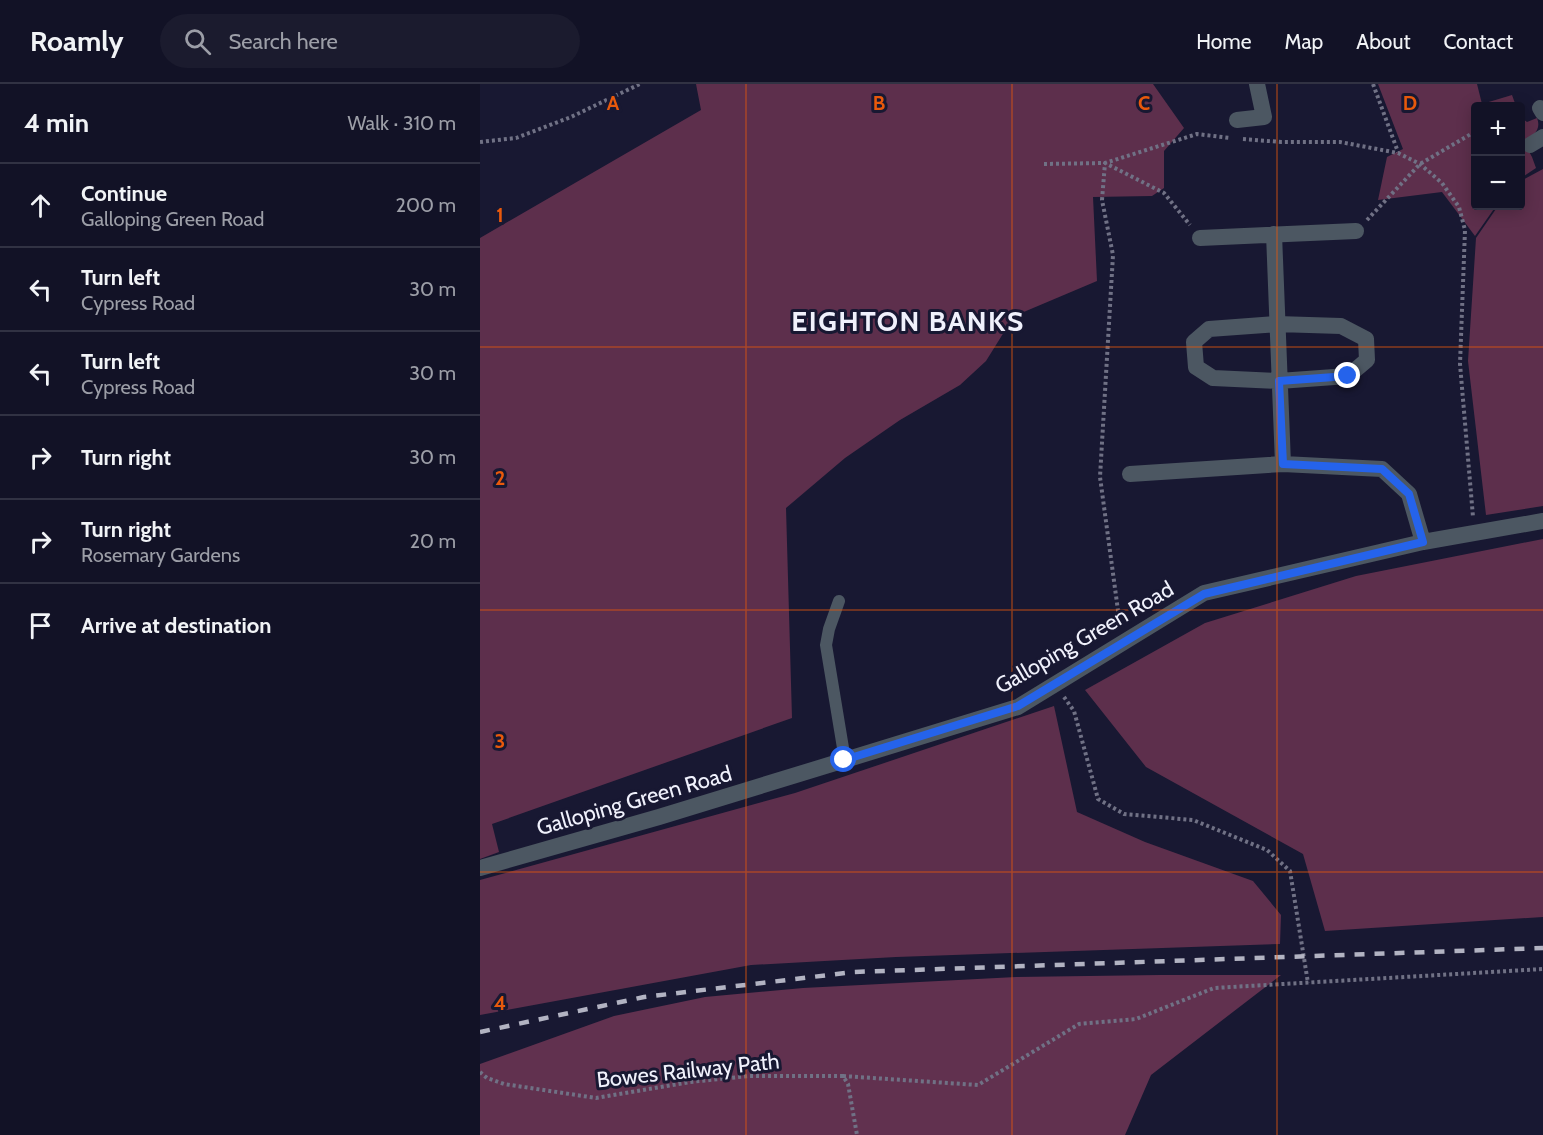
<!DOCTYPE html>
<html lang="en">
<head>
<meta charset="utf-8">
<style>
	:root { --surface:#121226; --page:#1b1b2e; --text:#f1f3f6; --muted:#9c9ea7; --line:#313243 }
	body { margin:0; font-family:Cabin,sans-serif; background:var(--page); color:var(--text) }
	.controls { position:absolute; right:18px; top:18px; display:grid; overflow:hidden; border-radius:6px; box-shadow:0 3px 15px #0003 }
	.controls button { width:54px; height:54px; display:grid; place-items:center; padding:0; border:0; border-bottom:2px solid var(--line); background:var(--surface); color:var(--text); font:30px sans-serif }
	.stop { position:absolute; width:18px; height:18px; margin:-14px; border:4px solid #2563eb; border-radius:50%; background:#fff }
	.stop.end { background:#2563eb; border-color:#fff; box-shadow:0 2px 6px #0008 }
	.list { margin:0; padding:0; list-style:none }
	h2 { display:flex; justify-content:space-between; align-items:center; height:78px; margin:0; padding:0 24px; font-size:26px }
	h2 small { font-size:20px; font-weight:400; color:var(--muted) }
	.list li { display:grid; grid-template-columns:39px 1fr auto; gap:18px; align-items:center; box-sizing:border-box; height:84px; padding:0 24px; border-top:2px solid var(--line) }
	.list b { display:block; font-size:22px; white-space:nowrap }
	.list p { margin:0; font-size:20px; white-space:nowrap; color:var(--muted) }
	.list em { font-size:20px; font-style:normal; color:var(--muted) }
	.icon { flex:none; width:33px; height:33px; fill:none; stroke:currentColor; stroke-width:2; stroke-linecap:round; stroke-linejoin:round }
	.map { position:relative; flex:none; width:1063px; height:1051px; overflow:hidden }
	header { display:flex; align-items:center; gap:36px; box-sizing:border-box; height:84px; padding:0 30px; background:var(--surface); border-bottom:2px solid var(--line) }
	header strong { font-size:28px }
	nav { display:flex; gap:33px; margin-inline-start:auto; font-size:21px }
	.search { width:420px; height:54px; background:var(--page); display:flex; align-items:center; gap:15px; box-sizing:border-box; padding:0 21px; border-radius:33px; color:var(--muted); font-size:22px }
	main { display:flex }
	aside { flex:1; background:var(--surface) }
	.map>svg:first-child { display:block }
</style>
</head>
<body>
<header>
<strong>Roamly</strong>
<div class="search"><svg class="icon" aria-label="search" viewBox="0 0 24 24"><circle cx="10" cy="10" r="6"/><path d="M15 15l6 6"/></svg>Search here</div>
<nav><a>Home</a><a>Map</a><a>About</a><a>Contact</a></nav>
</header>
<main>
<aside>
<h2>4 min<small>Walk · 310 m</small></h2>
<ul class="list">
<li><svg class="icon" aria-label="ahead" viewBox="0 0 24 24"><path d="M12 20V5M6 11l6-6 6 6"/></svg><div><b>Continue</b><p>Galloping Green Road</p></div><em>200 m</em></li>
<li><svg class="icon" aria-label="left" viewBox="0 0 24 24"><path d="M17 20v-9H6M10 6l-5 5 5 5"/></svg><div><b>Turn left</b><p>Cypress Road</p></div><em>30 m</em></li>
<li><svg class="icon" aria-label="left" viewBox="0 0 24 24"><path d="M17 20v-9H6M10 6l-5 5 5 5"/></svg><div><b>Turn left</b><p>Cypress Road</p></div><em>30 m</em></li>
<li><svg class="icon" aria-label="right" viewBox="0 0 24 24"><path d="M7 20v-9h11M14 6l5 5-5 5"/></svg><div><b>Turn right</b></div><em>30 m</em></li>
<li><svg class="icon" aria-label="right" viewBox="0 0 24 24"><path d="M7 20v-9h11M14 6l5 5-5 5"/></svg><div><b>Turn right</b><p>Rosemary Gardens</p></div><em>20 m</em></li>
<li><svg class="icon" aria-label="arrive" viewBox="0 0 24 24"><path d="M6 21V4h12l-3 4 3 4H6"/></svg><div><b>Arrive at destination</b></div></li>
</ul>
</aside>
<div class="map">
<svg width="1063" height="1051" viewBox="0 0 1063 1051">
	<rect width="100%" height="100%" fill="#181832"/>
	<path fill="#5d2f4c" d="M216,0h457l31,44 -20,23v37l-12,8 -59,1 4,84 -83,35 -28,45 -26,24 -60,35 -55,38 -59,50 6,210 -300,106 7,28 -19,7v-621l221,-128z
		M898,0h99l5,20 30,-9 4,11h-40v100h20l-21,30 -33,-44 -64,8 9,-43 16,-8z
		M1040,33l7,5 10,-4c5,13 -5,17 -13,24l8,15 4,11 -15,10z
		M1063,85v337l-57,9 -18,-154 8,-123 22,-32h22l1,-25z
		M1063,455v378l-218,14 -22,-77 -157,-87 -61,-77 120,-67 151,-47z
		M574,622l23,106 68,30 108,39 28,34 -1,29 -384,13 -145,8 -271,50v-135l315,-87z"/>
	<path fill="#61314f" d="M680,891h121l-130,100 -26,60h-645v-71l134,-48 91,-19 98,-9 213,-11z"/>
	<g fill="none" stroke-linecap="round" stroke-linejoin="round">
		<path stroke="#707185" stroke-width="4" stroke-dasharray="3 3" stroke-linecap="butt" d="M893,0l25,68
			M763,55l38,3h59l58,11 22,11 22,19 17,24 6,23 -5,134 13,153
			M0,58l36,-4 55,-21 69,-33
			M564,80l61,-1 92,-29 33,4
			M887,136l53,-56 56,-33
			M641,539l-2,-5 -19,-141 13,-222 -11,-55 3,-37 59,30 26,32
			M584,613l10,14 24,88 26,15 69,6 74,30 23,21 18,112
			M0,988l7,6 17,6 92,14 94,-16 59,-6h94l5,8 9,51
			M363,992l135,9 101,-61 57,-5 78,-31 329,-19"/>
		<path stroke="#4c5762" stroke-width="12" d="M359,517l-10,28 -3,16 19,115"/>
		<path stroke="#4c5762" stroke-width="16" d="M1060,24l3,5
			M757,36l27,-3 -7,-33
			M1050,61l13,-8
			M794,150l9,230
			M720,154l156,-7
			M797,240l64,2 25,13 1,21 -19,16 -69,5 -66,-3 -17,-11 -2,-25 15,-13z
			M650,390l153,-10 99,5 27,25 14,48
			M0,784l179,-51 359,-110 186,-114 219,-51 120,-21"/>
		<path stroke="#b2b3c2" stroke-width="4.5" stroke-dasharray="10 10" stroke-linecap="butt" d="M0,948l164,-35 210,-25 689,-24"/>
	</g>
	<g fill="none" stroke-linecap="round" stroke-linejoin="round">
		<path stroke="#2563eb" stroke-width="8" d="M364,676l174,-54 186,-112 219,-52 -14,-48 -27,-25 -99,-5 -4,-83 69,-5"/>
	</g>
	<path fill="none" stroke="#e8590c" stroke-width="1.5" stroke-opacity="0.55" d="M266,0v1051M532,0v1051M797,0v1051M0,263h1063M0,526h1063M0,788h1063"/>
	<g text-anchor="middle" stroke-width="6" stroke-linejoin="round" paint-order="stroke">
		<g font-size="22" fill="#f0f1fc" stroke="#181832">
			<text transform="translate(604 553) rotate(-30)" y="8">Galloping Green Road</text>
			<text transform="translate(154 716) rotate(-16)" y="8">Galloping Green Road</text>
			<text transform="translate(208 986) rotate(-6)" y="8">Bowes Railway Path</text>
		</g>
		<g font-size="28" font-weight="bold" letter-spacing="1.5" fill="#f0f1fc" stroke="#181832">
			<text x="428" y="247">EIGHTON BANKS</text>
		</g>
	</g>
	<g font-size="20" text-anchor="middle" font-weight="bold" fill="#e8590c" stroke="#181832" stroke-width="6" stroke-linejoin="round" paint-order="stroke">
		<text x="133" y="26">A</text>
		<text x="399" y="26">B</text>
		<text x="664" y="26">C</text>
		<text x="930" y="26">D</text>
		<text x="20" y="138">1</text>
		<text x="20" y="401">2</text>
		<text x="20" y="664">3</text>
		<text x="20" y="926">4</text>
	</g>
</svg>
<div class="controls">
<button>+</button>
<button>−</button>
</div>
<div class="stop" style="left:364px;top:676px"></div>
<div class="stop end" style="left:868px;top:292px"></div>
</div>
</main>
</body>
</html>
